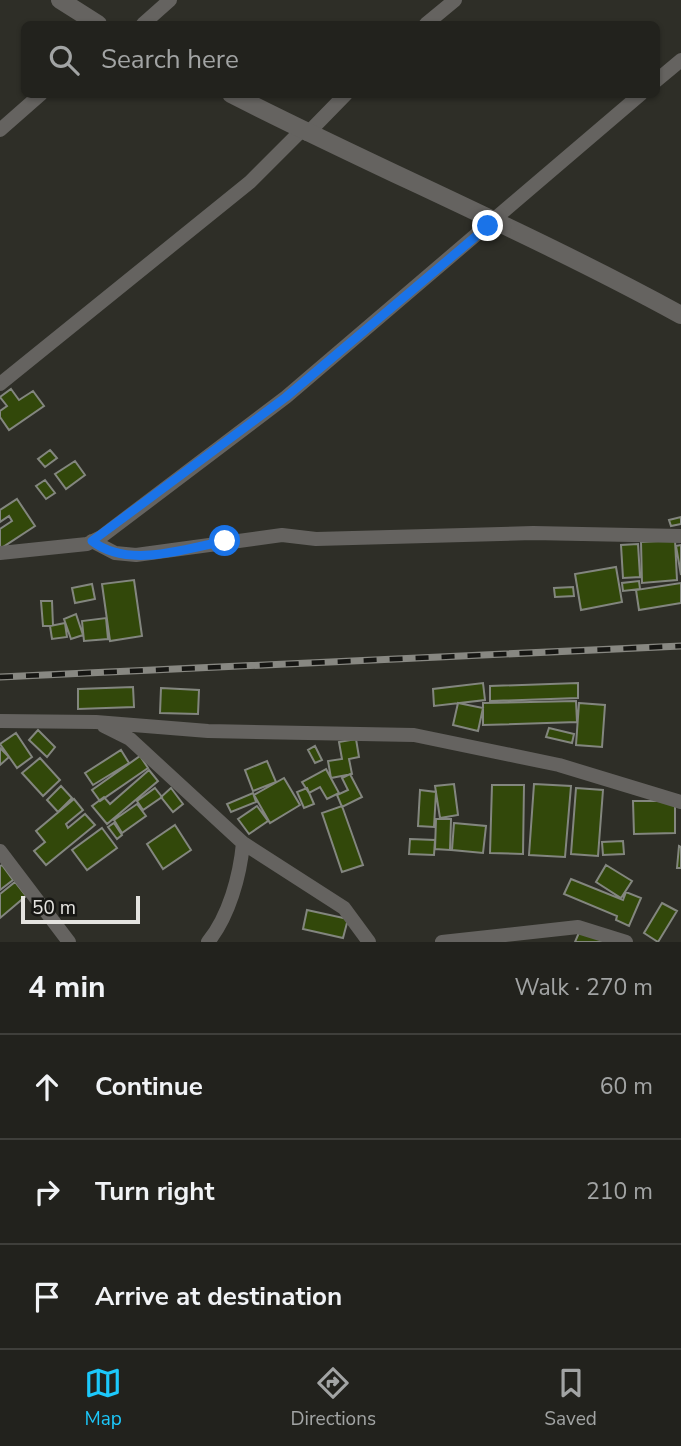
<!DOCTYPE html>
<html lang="en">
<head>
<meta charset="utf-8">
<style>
	:root { --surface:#22221d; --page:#2a2a26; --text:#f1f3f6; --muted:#a2a4a4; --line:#3f3f3b; --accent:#1cc9fc }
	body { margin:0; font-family:"Nunito Sans",sans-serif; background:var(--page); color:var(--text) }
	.scale { position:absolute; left:21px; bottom:18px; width:119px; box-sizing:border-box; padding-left:7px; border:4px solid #e4e3df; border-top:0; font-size:19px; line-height:24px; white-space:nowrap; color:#e4e3df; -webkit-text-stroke:5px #161613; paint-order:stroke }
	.stop { position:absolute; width:21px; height:21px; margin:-16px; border:5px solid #1a73e8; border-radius:50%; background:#fff }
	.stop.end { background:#1a73e8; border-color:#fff; box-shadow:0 2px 7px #0008 }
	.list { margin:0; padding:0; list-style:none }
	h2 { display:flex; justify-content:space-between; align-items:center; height:91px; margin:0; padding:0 28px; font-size:30px }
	h2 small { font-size:23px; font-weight:400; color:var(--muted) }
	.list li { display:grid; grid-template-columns:46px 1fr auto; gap:21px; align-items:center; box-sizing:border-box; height:105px; padding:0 28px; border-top:2px solid var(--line) }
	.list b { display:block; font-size:26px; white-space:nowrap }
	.list em { font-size:23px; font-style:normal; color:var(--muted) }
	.icon { flex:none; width:38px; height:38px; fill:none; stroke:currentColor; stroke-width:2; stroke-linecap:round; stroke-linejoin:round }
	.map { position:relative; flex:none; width:681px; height:942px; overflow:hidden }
	.search { position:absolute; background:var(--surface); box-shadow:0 2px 5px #0004; left:21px; right:21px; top:21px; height:77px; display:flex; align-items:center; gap:18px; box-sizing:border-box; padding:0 24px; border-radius:10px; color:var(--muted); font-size:26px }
	.sheet { height:406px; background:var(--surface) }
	nav { display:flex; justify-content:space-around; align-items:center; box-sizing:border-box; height:98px; border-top:2px solid var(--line); background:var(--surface); font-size:19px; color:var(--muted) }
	nav a { display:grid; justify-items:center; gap:4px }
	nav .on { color:var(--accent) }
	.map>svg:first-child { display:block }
</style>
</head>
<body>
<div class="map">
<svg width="681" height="942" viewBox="0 0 681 942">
	<rect width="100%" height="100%" fill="#2e2e27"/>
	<path fill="#32480a" stroke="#83867f" stroke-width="2" d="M11,389l8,11 14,-9 11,15 -35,24 -9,-13v-6l7,-5 -7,-9z
		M50,450l7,8 -12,9 -7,-8z
		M75,461l10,14 -19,14 -11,-15z
		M45,480l10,13 -9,6 -10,-13z
		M17,499l18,27 -35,23v-20l12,-8 -3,-5 -9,6v-12z
		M681,517v7l-10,2 -2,-6z
		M675,540l2,40 -35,3 -1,-41z
		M638,544l2,33 -17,1 -2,-33z
		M681,545v30l-5,-29z
		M616,567l6,35 -41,8 -6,-36z
		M134,580l8,56 -32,5 -8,-57z
		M639,581l1,8 -17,2 -1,-8z
		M681,583v20l-42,7 -3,-20z
		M92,584l3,15 -20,4 -3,-15z
		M573,587l1,9 -19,1 -1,-9z
		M41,601h11l1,25h-10z
		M76,614l7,21 -12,4 -7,-20z
		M106,618l2,21 -24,2 -2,-20z
		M65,623l2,14 -15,2 -2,-13z
		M483,683l2,17 -51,6 -1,-17z
		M578,683v15l-88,3v-15z
		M133,687l1,20 -56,2v-20z
		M161,688l38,2 -1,24 -38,-1z
		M576,701l1,21 -94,3v-22z
		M458,703l25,5 -5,23 -25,-6z
		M579,703l26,2 -3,42 -26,-2z
		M549,728l25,6 -2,9 -26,-6z
		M38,730l17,17 -8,10 -18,-17z
		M16,733l16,24 -15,11 -17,-24z
		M356,739l3,18 -10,2 3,15 -21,4 -3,-17 14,-2 -3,-17z
		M315,746l7,14 -7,3 -7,-13z
		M0,748l9,9 -9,8z
		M121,750l8,13 -36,22 -8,-12z
		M140,756l8,12 -48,33 -8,-11z
		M40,758l20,22 -17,16 -21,-23z
		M267,761l9,21 -23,9 -8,-21z
		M326,769l13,24 -12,6 -7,-12 -11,6 -7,-11z
		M149,770l9,11 -51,43 -15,-18 12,-9 6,7z
		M350,774l12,23 -20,10 -5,-12 11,-5 -6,-12z
		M284,778l16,27 -30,18 -16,-28z
		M454,784l4,31 -18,3 -5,-32z
		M534,784l37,2 -6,71 -36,-2z
		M492,785h32l-1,69 -33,-1z
		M61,786l11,12 -14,14 -11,-12z
		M155,788l7,9 -19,13 -6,-9z
		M171,788l12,16 -10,8 -12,-15z
		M307,788l7,16 -10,4 -7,-16z
		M576,788l27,2 -5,66 -27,-2z
		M420,790l16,2 -2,35 -16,-1z
		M253,793l3,9 -25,10 -4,-8z
		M74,799l9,11 -17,14 2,4 17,-14 10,11 -49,40 -12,-14 11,-9 -9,-11z
		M633,801h42v32l-41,1z
		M137,804l9,12 -24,17 -8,-13z
		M257,806l11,15 -19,13 -11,-15z
		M342,806l21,59 -21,7 -20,-59z
		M436,819h15l-1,31 -15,-1z
		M114,823l8,12 -5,4 -9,-12z
		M454,823l32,3 -3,27 -31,-3z
		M175,825l16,25 -28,19 -16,-25z
		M102,828l15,20 -30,22 -15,-20z
		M410,839l25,1 -1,15 -25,-1z
		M623,841l1,13 -21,1 -1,-13z
		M679,846l2,1v21h-4z
		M2,865l11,15 -13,10v-24z
		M606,865l26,16 -11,17 -25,-16z
		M571,879l52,21 3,-8 15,6 -12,28 -13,-6 1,-4 -53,-22z
		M15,882l11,14 -26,22v-24z
		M662,903l15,8 -19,31 -14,-9z
		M307,910l41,9 -5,19 -40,-9z
		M581,928l24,14h-30z"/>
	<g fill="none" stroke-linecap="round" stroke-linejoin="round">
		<path stroke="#656360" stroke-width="14" d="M143,24l27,-24
			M426,24l29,-24
			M656,81l25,-21
			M0,130l41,-36
			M307,134l39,-40
			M0,384l250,-202 52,-52
			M92,541l23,12 21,2 146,-20 34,4 217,-6 148,3
			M0,553l87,-9 14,-7 185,-140 355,-303
			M0,721l96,1 112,9 206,4 145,30 122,37
			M104,726l26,13 113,104 101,65 25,34
			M0,851l69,91
			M208,942c21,-26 32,-66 35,-99
			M442,942l136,-15 48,15"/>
		<path stroke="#656360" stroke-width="18" d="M60,0l38,24
			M231,94c149,76 304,141 450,221"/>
		<defs>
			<path id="rail" d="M0,677l681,-31"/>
		</defs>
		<use href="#rail" stroke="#888882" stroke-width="7"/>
		<use href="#rail" stroke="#161613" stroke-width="4.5" stroke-dasharray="13" stroke-linecap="butt"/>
	</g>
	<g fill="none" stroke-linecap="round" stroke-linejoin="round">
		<path stroke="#1a73e8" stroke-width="9" d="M225,541c-41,8 -97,28 -133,0l194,-144 202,-171"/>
	</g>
</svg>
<div class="scale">50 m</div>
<div class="stop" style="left:225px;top:541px"></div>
<div class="stop end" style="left:488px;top:226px"></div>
<div class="search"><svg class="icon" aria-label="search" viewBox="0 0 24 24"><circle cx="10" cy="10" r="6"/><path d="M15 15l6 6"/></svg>Search here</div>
</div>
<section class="sheet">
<h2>4 min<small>Walk · 270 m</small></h2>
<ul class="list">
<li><svg class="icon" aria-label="ahead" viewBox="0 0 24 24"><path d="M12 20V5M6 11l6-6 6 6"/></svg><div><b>Continue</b></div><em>60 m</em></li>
<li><svg class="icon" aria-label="right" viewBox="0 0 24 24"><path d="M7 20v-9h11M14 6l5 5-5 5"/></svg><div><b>Turn right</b></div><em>210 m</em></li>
<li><svg class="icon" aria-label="arrive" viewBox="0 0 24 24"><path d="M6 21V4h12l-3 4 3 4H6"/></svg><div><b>Arrive at destination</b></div></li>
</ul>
</section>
<nav>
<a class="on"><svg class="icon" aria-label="map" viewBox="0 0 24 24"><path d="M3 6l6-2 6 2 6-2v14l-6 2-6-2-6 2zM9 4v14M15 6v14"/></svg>Map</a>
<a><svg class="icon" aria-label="directions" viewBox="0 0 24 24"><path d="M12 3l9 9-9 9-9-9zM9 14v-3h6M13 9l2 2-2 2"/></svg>Directions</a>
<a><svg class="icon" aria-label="saved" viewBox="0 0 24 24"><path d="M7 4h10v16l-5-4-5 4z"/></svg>Saved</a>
</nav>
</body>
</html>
